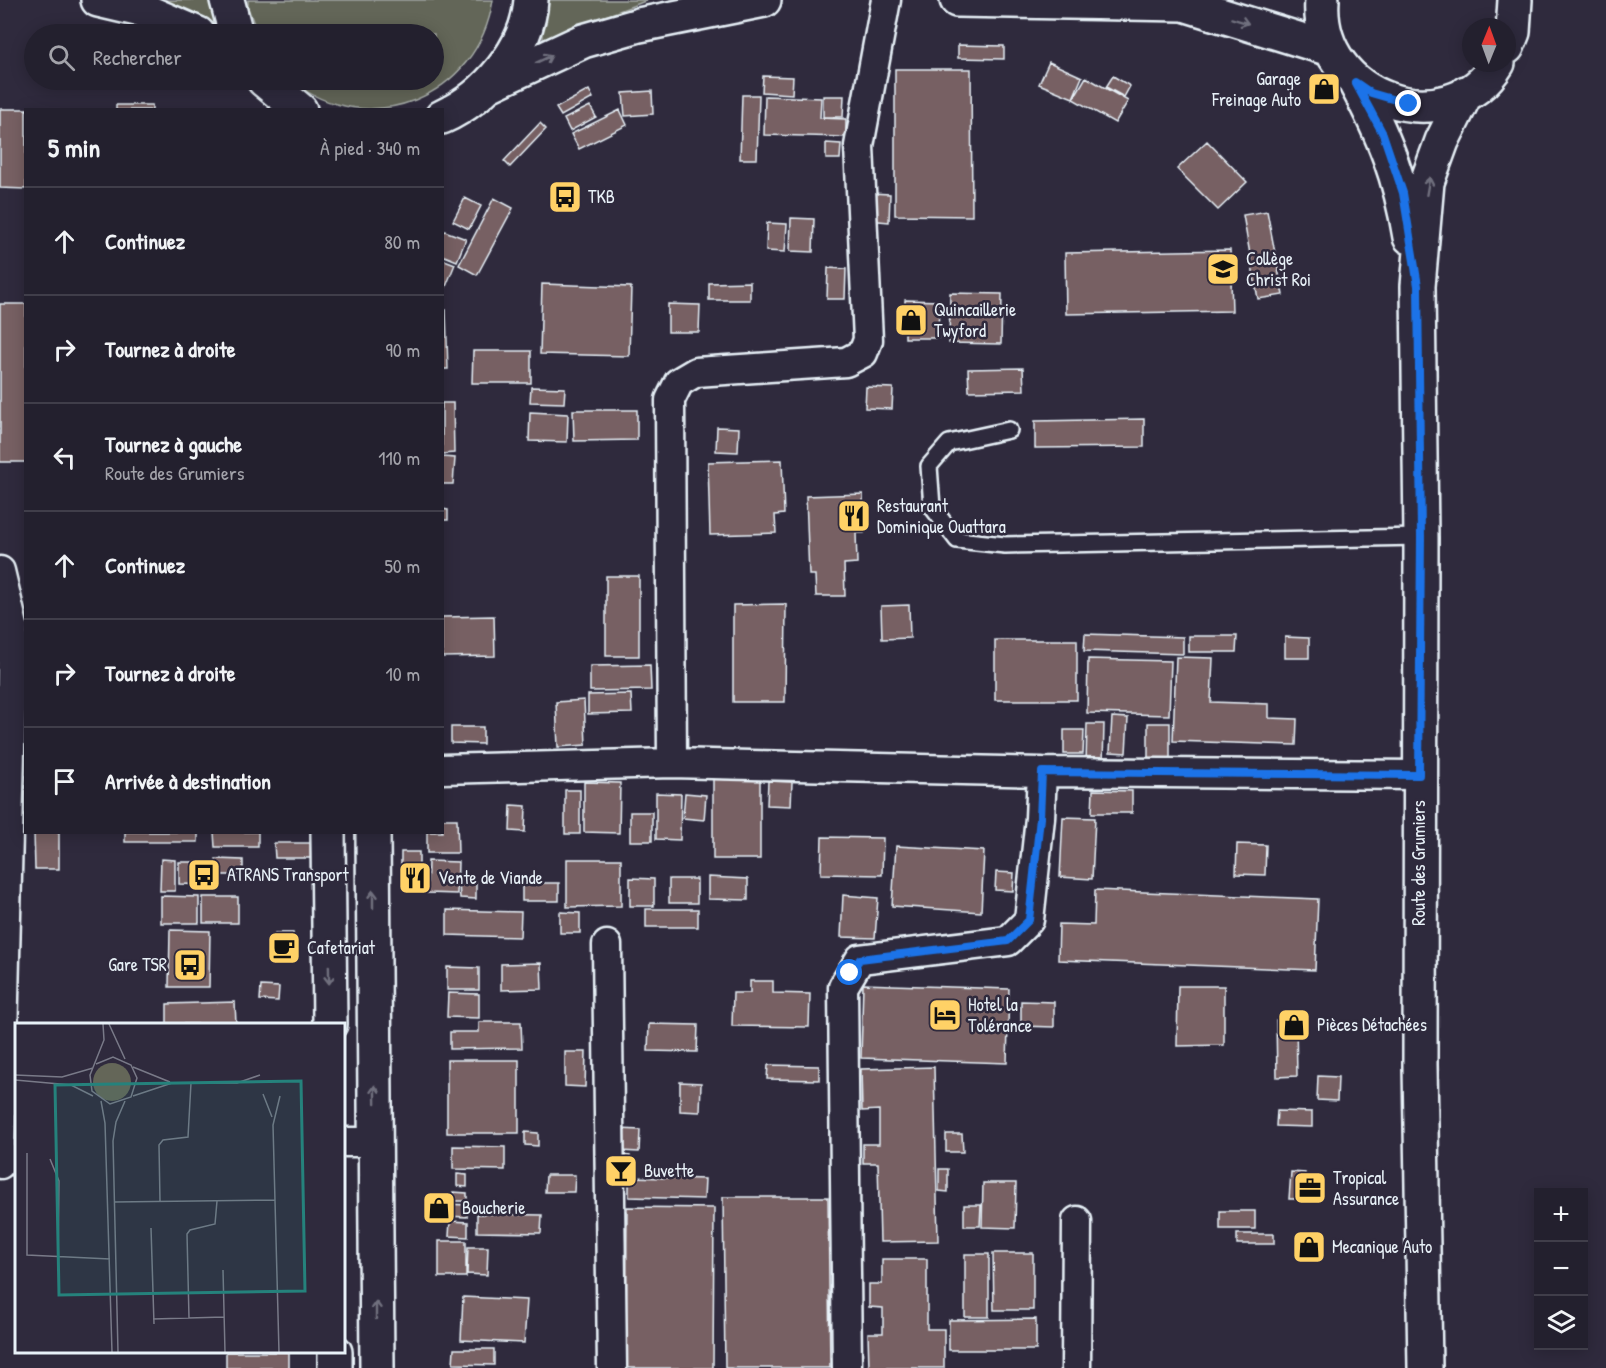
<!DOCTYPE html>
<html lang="fr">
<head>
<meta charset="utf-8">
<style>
	:root { --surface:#23202e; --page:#2b2836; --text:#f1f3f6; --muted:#a3a3aa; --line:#403e4a }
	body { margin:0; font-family:"Patrick Hand",sans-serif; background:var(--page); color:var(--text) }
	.controls { position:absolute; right:18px; bottom:18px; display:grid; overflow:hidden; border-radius:0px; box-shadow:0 3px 15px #0003 }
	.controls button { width:54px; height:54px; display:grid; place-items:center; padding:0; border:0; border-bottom:2px solid var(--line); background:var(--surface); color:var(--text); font:30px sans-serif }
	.compass { position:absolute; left:1462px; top:18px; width:54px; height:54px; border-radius:50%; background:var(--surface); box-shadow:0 3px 15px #0003; rotate:1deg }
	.stop { position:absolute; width:18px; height:18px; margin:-14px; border:4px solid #1a73e8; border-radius:50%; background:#fff }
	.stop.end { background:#1a73e8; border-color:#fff; box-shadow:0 2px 6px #0008 }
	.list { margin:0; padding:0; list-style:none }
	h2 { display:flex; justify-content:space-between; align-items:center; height:78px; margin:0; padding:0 24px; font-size:26px }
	h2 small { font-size:20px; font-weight:400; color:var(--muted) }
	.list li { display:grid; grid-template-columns:39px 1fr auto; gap:18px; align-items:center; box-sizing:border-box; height:108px; padding:0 24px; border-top:2px solid var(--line) }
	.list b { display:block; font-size:22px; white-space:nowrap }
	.list p { margin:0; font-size:20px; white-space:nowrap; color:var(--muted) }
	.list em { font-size:20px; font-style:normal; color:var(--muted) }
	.icon { flex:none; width:33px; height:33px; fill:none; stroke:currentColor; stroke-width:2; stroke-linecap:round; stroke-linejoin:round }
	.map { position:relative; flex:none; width:1606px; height:1368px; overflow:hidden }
	.search { position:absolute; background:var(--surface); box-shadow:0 3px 15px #0003; left:24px; top:24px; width:420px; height:66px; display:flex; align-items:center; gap:15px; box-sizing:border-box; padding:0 21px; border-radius:33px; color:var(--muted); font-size:22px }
	.panel { position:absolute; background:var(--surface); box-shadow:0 3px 15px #0003; left:24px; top:108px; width:420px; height:726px; border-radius:0px }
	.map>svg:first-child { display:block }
</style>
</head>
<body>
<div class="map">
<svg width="1606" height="1368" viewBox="0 0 1606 1368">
	<rect width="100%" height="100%" fill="#2f2a3d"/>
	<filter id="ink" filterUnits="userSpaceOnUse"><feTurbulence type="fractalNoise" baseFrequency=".0167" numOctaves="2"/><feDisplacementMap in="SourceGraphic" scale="12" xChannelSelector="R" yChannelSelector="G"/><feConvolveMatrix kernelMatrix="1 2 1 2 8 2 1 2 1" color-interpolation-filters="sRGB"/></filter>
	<g filter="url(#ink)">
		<path fill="#646658" stroke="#a6aca8" stroke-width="1.5" d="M153,0h64l-3,23z
			M248,0h245c-15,98 -125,142 -203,80h144v-46h-176l-10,-26z
			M543,0h105l-105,40z"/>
		<path fill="#776164" stroke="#e8f1f8" stroke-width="1.5" d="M958,45l46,1v13l-46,-1z
			M1049,62l33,15 -9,21 -34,-14z
			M895,69h76l1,147 -77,-1z
			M763,76l30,1 -1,17 -30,-2z
			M1113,76l17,10 -6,11 -18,-10z
			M1086,77l42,24 -13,22 -42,-24z
			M589,90l4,8 -32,18 -5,-8z
			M652,91l1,23 -28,2 -2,-23z
			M742,95h17l-2,64h-17z
			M765,96l56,2 -1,20 26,1v18l-82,-2z
			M823,96h21l-1,21h-20z
			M116,105h36v5h-36z
			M590,106l6,11 -26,14 -6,-12z
			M0,109h48l-22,1v79l-26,-1z
			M620,110l7,15 -48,24 -8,-15z
			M540,123l6,6 -36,38 -6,-6z
			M1207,141l40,41 -29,28 -41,-41z
			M826,143l15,1 -1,15h-14z
			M870,193l20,1 -1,28 -21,-2z
			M465,198l16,8 -12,23 -16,-8z
			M494,198l19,10 -36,67 -18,-10z
			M1267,211l16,84 -25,4 -15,-84z
			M791,218l23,1 -1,33 -23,-1z
			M767,223l20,1 -2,28 -19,-1z
			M442,230l24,9 -9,22 -15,-6z
			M1230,250l2,61 -166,3 -1,-61z
			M442,259l13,5 -12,30h-1z
			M828,268l18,1 -1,30h-18z
			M750,282v18h-41v-17z
			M542,284l89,3 -2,69 -89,-2z
			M950,293l52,1 -1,50 -52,-1z
			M905,300l34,1 -1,37h-33z
			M0,304h26v158h-26z
			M668,304l32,1 -1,27h-31z
			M446,310l2,59h-6v-58z
			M473,351h58v32h-59z
			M1023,368l1,22 -55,1 -1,-22z
			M531,387l34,1 -1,15 -34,-1z
			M866,387l27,1 -1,21 -27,-1z
			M442,403h11l1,50 -12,1z
			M573,410h64v30l-63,1z
			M530,412l38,2 -1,28 -38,-1z
			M1144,419v28l-109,1v-27z
			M717,427l22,1 -1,24 -22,-1z
			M442,457l13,1 -2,26h-11z
			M782,460l2,54 -9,1 1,18 -66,2 -2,-73z
			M863,494l1,39h-8l1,30 -13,1 1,32h-29l-1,-21h-6l-3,-79z
			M442,509l6,1v10h-6z
			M606,576h33v80h-33z
			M786,604l-1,98h-52v-97z
			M909,605l1,33 -28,1 -1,-33z
			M494,616l1,40 -53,1v-40z
			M1085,634l98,3v17l-99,-3z
			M1189,636h48l-1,16h-47z
			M1285,637l24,1v20h-24z
			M995,640h82v60h-82z
			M1176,657l37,1 -2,44 58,2v14l28,1 -1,26 -123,-4z
			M1088,659l83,2 -2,54 -82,-2z
			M650,665l1,25 -61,1v-25z
			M631,694l1,19 -44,1v-19z
			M584,700l2,45 -28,2 -2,-45z
			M1112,717l16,1 -2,35 -16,-1z
			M1148,723h22v39l-22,-1z
			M1087,724h17l-1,40h-17z
			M451,727h32v17l-32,-1z
			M1064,730h20l-1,24h-19z
			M713,773h47v86h-47z
			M768,781l24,1 -1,24 -24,-1z
			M584,782l36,1 -1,50 -35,-1z
			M565,790h15v44h-15z
			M1093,790l39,1v22h-40z
			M656,793l25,1 -1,46 -24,-1z
			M685,793l21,2 -2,25 -21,-2z
			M511,805l15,1 -1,26 -15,-1z
			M630,812h22v29h-22z
			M1063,817l32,1 -3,61 -32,-2z
			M442,819h15l1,34h-31v-21h15z
			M34,832h25v37h-24z
			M125,832h73v10h-73z
			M214,832h44v15h-43z
			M822,837l61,1 -1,37 -61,-1z
			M274,843h45v15h-44z
			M1237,844l29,1 -1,30 -29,-1z
			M896,846l88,5 -3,61 -89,-6z
			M401,852h18v16l-18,-1z
			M161,859l14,1v31h-15z
			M216,859l27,1v15h-27z
			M567,859h54v47l-54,1z
			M428,861l30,1 -1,32 -30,-1z
			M179,862h33v23l-33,-1z
			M996,872l18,1 -1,18 -18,-1z
			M708,877l40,2v21l-40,-1z
			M630,878l24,1v27h-24z
			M669,879h28v24h-28z
			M459,882h17v17l-16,-1z
			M522,883h37v18h-37z
			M1095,890l223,9 -3,71 -257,-10 1,-36 35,1z
			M843,895l35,3 -3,40 -34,-1z
			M161,896l38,1v26h-38z
			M203,897h35v26h-35z
			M646,909h52v18h-52z
			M447,910l74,2 -1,25 -73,-2z
			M560,912l20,1v20h-20z
			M170,930l40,1 -1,56h-40z
			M275,933h18v24h-17z
			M541,963l1,26 -41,1v-26z
			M447,967l32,1v22h-32z
			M750,981h23v12l37,1 -1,33 -77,-1 1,-33h17z
			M863,984l146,5 -2,74 -146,-5z
			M261,986l18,1 -1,14 -18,-1z
			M1178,986h46v59l-47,1z
			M448,993l31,1v24l-32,-1z
			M1021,1001l33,1v25l-33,-1z
			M235,1002l1,22h-69v-20z
			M1276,1020h20l1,56 -20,1z
			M479,1022h42l1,26 -72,1v-17h29z
			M649,1024l49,1 -1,27 -49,-1z
			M565,1052h21l-1,35 -20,-1z
			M447,1060h72v73h-72z
			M768,1065l51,1v14l-52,-1z
			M934,1067l4,174 -58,1 -2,-79h-15v-19h16v-34l-17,1 -1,-42z
			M1318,1076l20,1 -1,24 -20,-1z
			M680,1082l21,1 -1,29 -20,-1z
			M1277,1111l35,1v15l-36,-1z
			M620,1129l20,1 -1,22 -19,-1z
			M525,1132l13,1v13l-13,-1z
			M946,1134h16l1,18h-17z
			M453,1146l52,1v23l-52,-1z
			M620,1155l10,1v19l-11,-1z
			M939,1169h9v23l-9,-1z
			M1291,1172l14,1 -1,26h-15z
			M457,1174l10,1v12l-10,-1z
			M546,1175h29l-1,17h-29z
			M629,1177l76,2 -1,20 -75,-2z
			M983,1183h33l-1,45 -33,-1z
			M453,1192l14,1v8h-14z
			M723,1197h105l2,171h-105z
			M445,1204l23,1 -1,12 -22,-1z
			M964,1205h17l-1,21h-16z
			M627,1207l87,1 -1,160h-87z
			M1220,1211h35v18h-35z
			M477,1214l65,1 -1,18 -64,-1z
			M450,1221l18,1v15l-19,-1z
			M1237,1234h37v10h-37z
			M439,1241h27v36h-27z
			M468,1247h20l-1,28 -20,-1z
			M993,1253h40v57h-39z
			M965,1254h24v63h-24z
			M882,1259h45v70h17v39h-75l-1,-35h15v-25l-14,-1v-23h13z
			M463,1297l64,3 -3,43 -63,-3z
			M1036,1319v31h-87v-30z
			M454,1349h40v16l-41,-1z
			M226,1352h63v16h-63z"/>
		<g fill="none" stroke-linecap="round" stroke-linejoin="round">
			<defs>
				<path id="service" d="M1009,430l-60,13 -20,23 3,41 25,33 48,5 416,-8"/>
				<path id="minor" d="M0,571l13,55 -13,538
					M672,763l-2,-363 9,-18 17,-10 150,-10 17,-9 5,-13 -9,-194 27,-146
					M442,769l230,-6 370,9 377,3
					M607,945l5,423
					M344,1142h31
					M847,1368l-4,-381 17,-28 148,-18 21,-21 11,-102 2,-46
					M1076,1368l1,-147"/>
				<path id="secondary" d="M957,0l227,4 17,-4
					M1322,0c-7,100 127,144 176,63
					M1184,4l146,45
					M1507,47l6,-15 2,-32
					M1355,82c29,54 45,94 55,155
					M491,84l92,-43 56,-16 125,-25
					M328,832l2,192
					M373,832l4,536
					M335,1352v16
					M1425,1368l-5,-303 1,-528 -3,-251 9,-104 15,-41 24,-48"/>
				<path id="primary" d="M98,0l47,11 53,23
					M227,0l9,34
					M264,80l36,30
					M442,117c44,-20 86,-68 89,-117"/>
			</defs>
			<use href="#service" stroke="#e8f1f8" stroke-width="20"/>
			<use href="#minor" stroke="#e8f1f8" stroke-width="33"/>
			<use href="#secondary" stroke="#e8f1f8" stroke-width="38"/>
			<use href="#primary" stroke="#e8f1f8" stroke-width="38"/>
			<use href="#service" stroke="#2f2a3d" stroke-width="15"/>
			<use href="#minor" stroke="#2f2a3d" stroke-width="28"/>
			<use href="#secondary" stroke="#2f2a3d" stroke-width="33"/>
			<use href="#primary" stroke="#2f2a3d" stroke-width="33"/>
		</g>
		<defs><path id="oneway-shaft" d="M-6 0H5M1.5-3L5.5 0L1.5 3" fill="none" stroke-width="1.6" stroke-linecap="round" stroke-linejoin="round" transform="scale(1.5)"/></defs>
		<g stroke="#70707e">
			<use href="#oneway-shaft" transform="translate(1240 21) rotate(17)"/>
			<use href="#oneway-shaft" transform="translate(544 59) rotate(-25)"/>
			<use href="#oneway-shaft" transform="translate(1428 186) rotate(-80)"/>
			<use href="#oneway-shaft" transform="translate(373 899) rotate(-90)"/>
			<use href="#oneway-shaft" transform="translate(329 975) rotate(89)"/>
			<use href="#oneway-shaft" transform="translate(375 1094) rotate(-91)"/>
			<use href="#oneway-shaft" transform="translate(376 1310) rotate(-90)"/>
		</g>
	</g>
	<g fill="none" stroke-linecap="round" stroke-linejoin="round" filter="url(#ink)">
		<path stroke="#1a73e8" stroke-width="8" d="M850,973l10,-14 148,-18 21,-21 11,-102 2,-46 377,3 2,-238 -3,-251 -15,-93 -20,-59 -28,-52 16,11 38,11"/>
	</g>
	<defs>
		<symbol id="shop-square" viewBox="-11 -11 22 22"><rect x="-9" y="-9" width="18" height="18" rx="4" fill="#ffd166" stroke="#2f2a3d"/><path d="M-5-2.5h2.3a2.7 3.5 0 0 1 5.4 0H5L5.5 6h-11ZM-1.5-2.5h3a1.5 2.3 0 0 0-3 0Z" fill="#111"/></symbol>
		<symbol id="bus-square" viewBox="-11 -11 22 22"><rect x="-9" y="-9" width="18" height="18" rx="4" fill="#ffd166" stroke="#2f2a3d"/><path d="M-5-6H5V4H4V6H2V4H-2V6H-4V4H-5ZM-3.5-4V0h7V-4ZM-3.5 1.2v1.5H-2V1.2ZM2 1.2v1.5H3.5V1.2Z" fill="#111"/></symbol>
		<symbol id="school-square" viewBox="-11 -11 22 22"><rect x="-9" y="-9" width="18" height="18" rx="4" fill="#ffd166" stroke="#2f2a3d"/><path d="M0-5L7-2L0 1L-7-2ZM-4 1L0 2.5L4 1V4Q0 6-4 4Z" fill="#111"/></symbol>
		<symbol id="restaurant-square" viewBox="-11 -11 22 22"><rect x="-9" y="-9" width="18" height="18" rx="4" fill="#ffd166" stroke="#2f2a3d"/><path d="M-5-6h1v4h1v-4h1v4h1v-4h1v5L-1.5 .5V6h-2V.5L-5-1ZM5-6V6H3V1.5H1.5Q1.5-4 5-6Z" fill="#111"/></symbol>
		<symbol id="cafe-square" viewBox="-11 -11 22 22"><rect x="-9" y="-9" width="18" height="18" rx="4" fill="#ffd166" stroke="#2f2a3d"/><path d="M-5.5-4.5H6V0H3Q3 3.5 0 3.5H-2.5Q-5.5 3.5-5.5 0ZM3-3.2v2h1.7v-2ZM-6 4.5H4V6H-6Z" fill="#111"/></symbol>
		<symbol id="hotel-square" viewBox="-11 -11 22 22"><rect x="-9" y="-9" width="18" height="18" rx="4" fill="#ffd166" stroke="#2f2a3d"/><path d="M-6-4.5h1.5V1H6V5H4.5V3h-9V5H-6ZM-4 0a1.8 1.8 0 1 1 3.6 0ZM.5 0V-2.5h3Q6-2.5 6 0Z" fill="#111"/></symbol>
		<symbol id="bar-square" viewBox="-11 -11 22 22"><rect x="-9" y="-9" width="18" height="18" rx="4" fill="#ffd166" stroke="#2f2a3d"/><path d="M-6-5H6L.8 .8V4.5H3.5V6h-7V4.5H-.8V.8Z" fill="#111"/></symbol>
		<symbol id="office-square" viewBox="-11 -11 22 22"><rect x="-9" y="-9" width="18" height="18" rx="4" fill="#ffd166" stroke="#2f2a3d"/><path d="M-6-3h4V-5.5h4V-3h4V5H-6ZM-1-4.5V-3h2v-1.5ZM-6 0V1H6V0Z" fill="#111"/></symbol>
	</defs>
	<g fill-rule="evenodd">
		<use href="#shop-square" x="1305" y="70" width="38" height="38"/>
		<use href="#bus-square" x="546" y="178" width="38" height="38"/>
		<use href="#school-square" x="1204" y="250" width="38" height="38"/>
		<use href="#shop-square" x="892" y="301" width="38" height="38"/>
		<use href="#restaurant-square" x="835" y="497" width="38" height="38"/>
		<use href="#bus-square" x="185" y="856" width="38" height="38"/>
		<use href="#restaurant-square" x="396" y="859" width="38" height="38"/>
		<use href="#cafe-square" x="265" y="929" width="38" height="38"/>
		<use href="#bus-square" x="171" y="946" width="38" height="38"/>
		<use href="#hotel-square" x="926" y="996" width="38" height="38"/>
		<use href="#shop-square" x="1275" y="1006" width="38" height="38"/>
		<use href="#bar-square" x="602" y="1152" width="38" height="38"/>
		<use href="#office-square" x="1291" y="1169" width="38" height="38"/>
		<use href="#shop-square" x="420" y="1189" width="38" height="38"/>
		<use href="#shop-square" x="1290" y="1228" width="38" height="38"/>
	</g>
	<g text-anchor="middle" stroke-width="5" stroke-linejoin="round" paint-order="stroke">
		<g font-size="18" fill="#e8f1f8" stroke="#2f2a3d" text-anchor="start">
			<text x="1301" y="85" text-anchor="end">Garage<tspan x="1301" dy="21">Freinage Auto</tspan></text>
			<text x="588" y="203">TKB</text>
			<text x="1246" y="265">Collège<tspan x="1246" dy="21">Christ Roi</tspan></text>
			<text x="934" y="316">Quincaillerie<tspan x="934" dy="21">Twyford</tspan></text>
			<text x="877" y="512">Restaurant<tspan x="877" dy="21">Dominique Ouattara</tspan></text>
			<text x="227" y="881">ATRANS Transport</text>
			<text x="438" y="884">Vente de Viande</text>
			<text x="307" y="954">Cafetariat</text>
			<text x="167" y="971" text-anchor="end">Gare TSR</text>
			<text x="968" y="1011">Hotel la<tspan x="968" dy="21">Tolérance</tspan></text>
			<text x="1317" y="1031">Pièces Détachées</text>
			<text x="644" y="1177">Buvette</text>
			<text x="1333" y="1184">Tropical<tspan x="1333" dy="21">Assurance</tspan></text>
			<text x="462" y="1214">Boucherie</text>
			<text x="1332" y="1253">Mecanique Auto</text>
		</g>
		<g font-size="18" fill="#e8f1f8" stroke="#2f2a3d">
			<text transform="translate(1419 863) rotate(-90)" y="6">Route des Grumiers</text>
		</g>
	</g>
	<g transform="translate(15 1023)">
		<rect width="330" height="330" fill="#2f2a3d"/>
		<path d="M78 59a19 19 0 1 1 38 0a19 19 0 1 1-38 0Z" fill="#646658"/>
		<path fill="none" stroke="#797a88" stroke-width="1.5" d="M94,1l16,35M81,41l17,-7 18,8 6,13 -6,19 -21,7 -18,-13 -2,-16 14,-35 -1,-16M118,44l37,15M0,52l47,2 31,-9M0,57l56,5 22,11M248,71l9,23M118,73l39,-13h65l23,-8M86,78l4,22 7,229M12,130v102l83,4M35,136l9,22 -1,90M145,178l-1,-56 4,-5 25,-3 3,-54M99,179l161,-2M136,205l3,96M208,247l2,82M174,295l-2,-84 3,-4 25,-6 2,-23M138,296l71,-2M103,329l-5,-211 3,-19 9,-21M264,329l-6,-227 7,-29"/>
		<path fill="#25827c" fill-opacity="0.15" stroke="#25827c" stroke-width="3" d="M286,58l4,210 -246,4 -4,-210z"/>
		<rect width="330" height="330" fill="none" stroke="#e8f1f8" stroke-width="3"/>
	</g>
</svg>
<div class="controls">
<button>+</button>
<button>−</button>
<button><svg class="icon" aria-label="layers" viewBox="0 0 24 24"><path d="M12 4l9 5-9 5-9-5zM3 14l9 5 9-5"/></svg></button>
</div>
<svg class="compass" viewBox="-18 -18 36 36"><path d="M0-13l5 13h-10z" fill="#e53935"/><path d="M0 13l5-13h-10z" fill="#a3a3aa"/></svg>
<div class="stop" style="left:850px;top:973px"></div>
<div class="stop end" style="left:1409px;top:104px"></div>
<div class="search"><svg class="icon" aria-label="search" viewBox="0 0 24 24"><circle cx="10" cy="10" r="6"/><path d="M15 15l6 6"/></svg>Rechercher</div>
<section class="panel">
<h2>5 min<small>À pied · 340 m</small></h2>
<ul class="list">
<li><svg class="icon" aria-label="ahead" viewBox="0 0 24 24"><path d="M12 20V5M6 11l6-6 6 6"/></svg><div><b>Continuez</b></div><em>80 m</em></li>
<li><svg class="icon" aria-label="right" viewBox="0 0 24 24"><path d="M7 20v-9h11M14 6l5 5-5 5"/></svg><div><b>Tournez à droite</b></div><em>90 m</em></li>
<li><svg class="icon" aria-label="left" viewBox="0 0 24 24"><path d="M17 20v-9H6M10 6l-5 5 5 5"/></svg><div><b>Tournez à gauche</b><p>Route des Grumiers</p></div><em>110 m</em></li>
<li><svg class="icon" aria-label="ahead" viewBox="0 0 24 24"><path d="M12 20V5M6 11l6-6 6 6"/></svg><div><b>Continuez</b></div><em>50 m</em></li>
<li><svg class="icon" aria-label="right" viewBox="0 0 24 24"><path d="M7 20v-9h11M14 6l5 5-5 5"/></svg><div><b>Tournez à droite</b></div><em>10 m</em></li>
<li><svg class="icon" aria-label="arrive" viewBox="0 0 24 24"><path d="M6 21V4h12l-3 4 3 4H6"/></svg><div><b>Arrivée à destination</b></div></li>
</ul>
</section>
</div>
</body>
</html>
